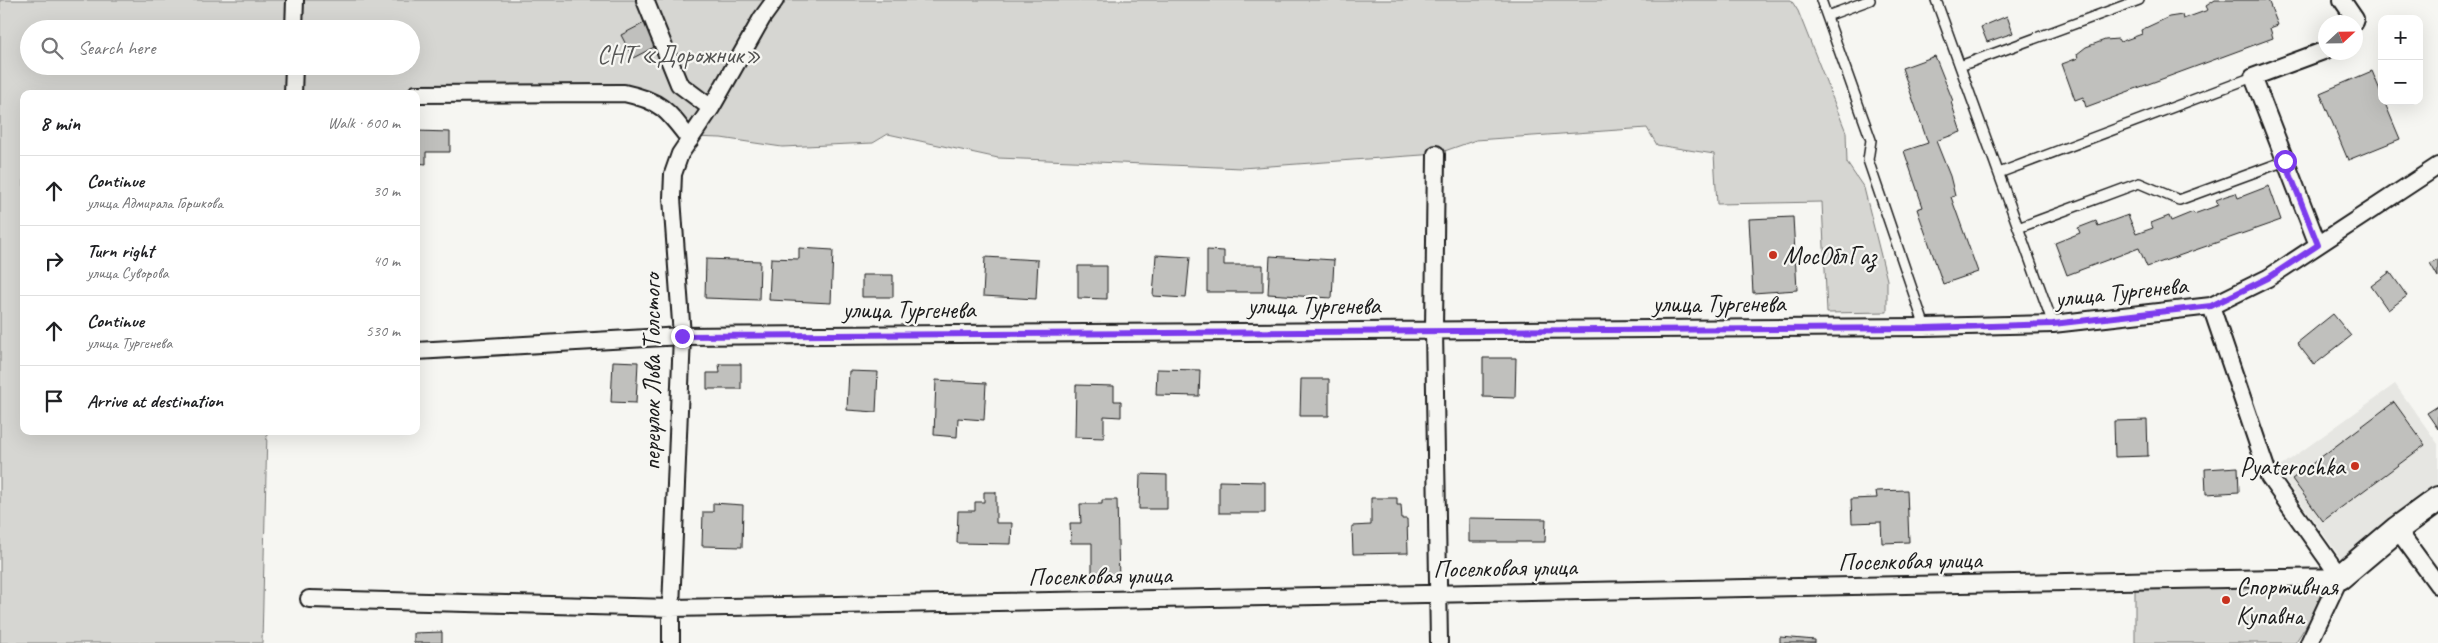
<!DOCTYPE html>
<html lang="en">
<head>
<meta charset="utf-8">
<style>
	:root { --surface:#fff; --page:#f6f6f6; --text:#202124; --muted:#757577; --line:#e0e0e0 }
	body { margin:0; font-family:Caveat,sans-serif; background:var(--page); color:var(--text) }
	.controls { position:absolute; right:15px; top:15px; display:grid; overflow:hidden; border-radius:10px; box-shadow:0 5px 20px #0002 }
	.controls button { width:45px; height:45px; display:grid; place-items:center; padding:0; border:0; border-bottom:1px solid var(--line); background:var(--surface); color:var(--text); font:25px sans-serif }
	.compass { position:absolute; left:2318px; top:15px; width:45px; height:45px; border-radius:50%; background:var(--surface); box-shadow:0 5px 20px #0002; rotate:68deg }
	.stop { position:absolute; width:15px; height:15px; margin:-11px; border:4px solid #7c3aed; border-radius:50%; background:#fff }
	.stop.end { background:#7c3aed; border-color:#fff; box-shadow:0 1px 5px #0008 }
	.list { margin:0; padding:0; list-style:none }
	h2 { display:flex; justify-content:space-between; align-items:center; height:65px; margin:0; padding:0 20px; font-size:21px }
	h2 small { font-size:16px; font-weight:400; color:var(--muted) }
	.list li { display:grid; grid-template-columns:32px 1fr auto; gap:15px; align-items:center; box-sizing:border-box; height:70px; padding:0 20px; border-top:1px solid var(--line) }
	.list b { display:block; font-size:19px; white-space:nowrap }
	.list p { margin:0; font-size:16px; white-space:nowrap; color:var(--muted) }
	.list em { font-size:16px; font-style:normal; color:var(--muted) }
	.icon { flex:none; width:28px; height:28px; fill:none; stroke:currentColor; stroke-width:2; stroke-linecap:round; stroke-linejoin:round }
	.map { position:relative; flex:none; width:2438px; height:643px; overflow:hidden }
	.search { position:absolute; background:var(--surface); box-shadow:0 5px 20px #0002; left:20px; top:20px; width:400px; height:55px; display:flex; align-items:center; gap:12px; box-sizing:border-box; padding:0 18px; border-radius:28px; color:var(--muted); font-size:19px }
	.panel { position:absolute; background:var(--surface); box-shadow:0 5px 20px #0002; left:20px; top:90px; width:400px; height:345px; border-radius:10px }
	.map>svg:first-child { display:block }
</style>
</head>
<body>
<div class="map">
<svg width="2438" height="643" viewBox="0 0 2438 643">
	<rect width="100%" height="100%" fill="#f6f6f2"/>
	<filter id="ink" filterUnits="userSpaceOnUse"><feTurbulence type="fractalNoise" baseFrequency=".02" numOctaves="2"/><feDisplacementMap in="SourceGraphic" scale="10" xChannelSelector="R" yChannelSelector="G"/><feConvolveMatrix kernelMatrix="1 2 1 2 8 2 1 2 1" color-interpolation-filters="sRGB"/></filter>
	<g filter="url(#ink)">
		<path fill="#e6e6e2" d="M2395,384l43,60v47l-96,69 -65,-91z"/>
		<path fill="#d6d6d2" stroke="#797977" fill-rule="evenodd" d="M0,0h1791l7,11 48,121 1,31 17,25 23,92v32l-60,1 -5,-111 -105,2 -3,-50 -57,-9 -10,-17 -171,12 -40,14 -194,14 -244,-10 -110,-24 -15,9 -91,4 -61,-9 -29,-1 -37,-35 -239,-8h-392v337h243l-5,212h-262zM29,29h382v37h-382z
			M2324,584l-11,31 -18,28h-160v-57z"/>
		<path fill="#c0c0bd" stroke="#1c1c1c" d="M2215,0h53l10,25 -8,3 3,10 -187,69 -3,-10 -8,3 -13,-36 16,-6 -1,-4 9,-7 19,-7 13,-1 2,3 22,-8 -1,-4 28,-13 13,-2 1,4 25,-9 -2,-4z
			M2007,16l6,17 -26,9 -6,-15z
			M646,22l12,23 -25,13 -12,-23z
			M1935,56l18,45 -2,1 10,30 -25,9 14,35 5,20 -4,1 27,75 -35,12 -26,-75 6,-2 -19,-56 24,-8 -26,-75z
			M2372,71l10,24v6h2l16,38 -52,21 -28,-67z
			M416,131l34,1v20h-24v12l-10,-1z
			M2269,186l12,34 -134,47 -8,-19 -72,27 -12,-32 25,-10 -2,-5 18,-7 2,5 30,-11 8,19 17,-6 -2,-5 18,-7 2,5 22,-9 1,2 25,-9 -3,-5 10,-4 10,-3 2,5z
			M1793,217l4,73 -44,3 -4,-74z
			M799,248l34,2 -2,53 -62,-3 2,-42 28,1z
			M1207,250l17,1v14h39v27h-56z
			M1156,255l34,2 -4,41 -33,-2z
			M1270,256l64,4 -2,38 -64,-4z
			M985,257l53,3 -2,39 -53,-3z
			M706,259l54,2 -1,39 -54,-2z
			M2438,259v18l-8,-14z
			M1078,266h29v33l-29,-1z
			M2390,272l17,24 -19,14 -17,-24z
			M862,275h31v22h-31z
			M2333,314l18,22 -37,29 -17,-22z
			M1483,358h33l-1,40 -32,-1z
			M613,361l25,1 -2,41 -25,-1z
			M719,364h22v25h-34v-16h13z
			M1157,369l43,1 -1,26 -43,-1z
			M849,371l29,1 -2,40 -29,-2z
			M1301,379h28v37h-29z
			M936,380l50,3 -2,37 -26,-2 -1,19 -23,-2z
			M1076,385l38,1v15h7v16l-17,-1v22l-29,-1z
			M2394,402l31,43 -102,76 -31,-42z
			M2438,406v23l-11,-16z
			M2147,420l1,36 -33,1 -1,-36z
			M2238,467l1,25 -33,2 -1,-25z
			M1140,474l27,1v34h-28z
			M1219,481l46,1v31h-46z
			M1907,490l2,52 -27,1 -1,-21 -29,1 -1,-24 26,-1 -1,-7z
			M984,492h12v31h16l-1,21 -54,-1 1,-32h17v-9h9z
			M1371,498h26v7h4l1,14h5l1,34 -55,1 -1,-28 19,-1z
			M1102,500h15l2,81h-27v-38h-21l-1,-20h11l-1,-19h22z
			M713,503l30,2 -1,42 -40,-1 1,-34h10z
			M1469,518l77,1 -1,23h-76z
			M442,632v11h-28v-10z
			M1780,637l35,3v3h-35z"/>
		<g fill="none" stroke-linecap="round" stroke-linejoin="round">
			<defs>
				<path id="lane" d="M1821,0l50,140 -3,20 57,167
					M1936,0l117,324
					M1827,16l43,-16
					M1960,66l179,-66
					M1999,173l254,-96
					M2018,228l121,-45 40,17 106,-39"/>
				<path id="street" d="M645,0l34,84 32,24
					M2342,0l13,19 -1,3
					M294,29l1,-29
					M293,94l1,-28
					M416,94l208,-1c38,8 44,18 66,47
					M1436,154l-2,175 5,314
					M2318,245l-65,-168 73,-27
					M2211,306l58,171 71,100
					M416,351l266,-15 1243,-9 128,-3 158,-18 57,-28 170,-112
					M2397,529l41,56
					M309,599l362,9 1669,-31
					M671,643v-35l11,-272 -10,-138 1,-24 7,-20 31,-46 51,-90 13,-18
					M2309,643l31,-66"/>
				<path id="secondary" d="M2340,577l57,-48 41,-30"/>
			</defs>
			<use href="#lane" stroke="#1c1c1c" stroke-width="12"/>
			<use href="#street" stroke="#1c1c1c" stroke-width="20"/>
			<use href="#secondary" stroke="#1c1c1c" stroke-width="28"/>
			<use href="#lane" stroke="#f6f6f2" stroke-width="9"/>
			<use href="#street" stroke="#f6f6f2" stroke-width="16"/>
			<use href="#secondary" stroke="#f6f6f2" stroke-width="24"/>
		</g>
	</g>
	<g fill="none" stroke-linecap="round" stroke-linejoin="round" filter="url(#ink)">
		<path stroke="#7c3aed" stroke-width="6" d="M682,336l1243,-8 128,-4 158,-18 57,-28 50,-33 -33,-84"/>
	</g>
	<g fill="#c8321e" stroke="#f6f6f2" stroke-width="2">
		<circle cx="1773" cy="255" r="5"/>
		<circle cx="2355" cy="466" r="5"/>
		<circle cx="2226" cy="600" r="5"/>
	</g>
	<g text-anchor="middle" stroke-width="4.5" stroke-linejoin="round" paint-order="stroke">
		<g font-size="25" fill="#545453" stroke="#f6f6f2">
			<text x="679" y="63">СНТ «Дорожник»</text>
		</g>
		<g font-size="25" fill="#1c1c1c" stroke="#f6f6f2" text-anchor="start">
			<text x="1783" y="264">МосОблГаз</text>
			<text x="2345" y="475" text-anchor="end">Pyaterochka</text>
			<text x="2236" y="595">Спортивная<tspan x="2236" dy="29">Купавна</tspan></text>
		</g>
		<g font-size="25" fill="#1c1c1c" stroke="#f6f6f2">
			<text transform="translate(2121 291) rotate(-6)" y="9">улица Тургенева</text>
			<text x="1719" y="312">улица Тургенева</text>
			<text x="1314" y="314">улица Тургенева</text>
			<text x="909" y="318">улица Тургенева</text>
			<text transform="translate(651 372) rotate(-90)" y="9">переулок Льва Толстого</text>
			<text transform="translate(1910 560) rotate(-1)" y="9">Поселковая улица</text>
			<text transform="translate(1505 567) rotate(-1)" y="9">Поселковая улица</text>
			<text transform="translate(1100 575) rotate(-1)" y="9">Поселковая улица</text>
		</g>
	</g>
</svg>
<div class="controls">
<button>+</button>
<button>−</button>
</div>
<svg class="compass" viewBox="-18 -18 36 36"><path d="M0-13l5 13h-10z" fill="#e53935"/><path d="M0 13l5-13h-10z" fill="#757577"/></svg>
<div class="stop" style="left:2285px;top:161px"></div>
<div class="stop end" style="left:682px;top:336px"></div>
<div class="search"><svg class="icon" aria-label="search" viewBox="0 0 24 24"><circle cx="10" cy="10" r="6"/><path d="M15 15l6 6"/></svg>Search here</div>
<section class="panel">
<h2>8 min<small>Walk · 600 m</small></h2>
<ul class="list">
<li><svg class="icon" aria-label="ahead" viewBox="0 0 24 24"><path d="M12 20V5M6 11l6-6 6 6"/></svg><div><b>Continue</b><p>улица Адмирала Горшкова</p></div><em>30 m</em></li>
<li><svg class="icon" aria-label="right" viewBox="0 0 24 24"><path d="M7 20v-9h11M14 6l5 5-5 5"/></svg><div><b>Turn right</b><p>улица Суворова</p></div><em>40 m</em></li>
<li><svg class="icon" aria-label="ahead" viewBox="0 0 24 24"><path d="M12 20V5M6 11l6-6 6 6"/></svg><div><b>Continue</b><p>улица Тургенева</p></div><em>530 m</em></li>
<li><svg class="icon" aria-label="arrive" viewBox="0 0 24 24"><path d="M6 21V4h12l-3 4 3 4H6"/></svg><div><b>Arrive at destination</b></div></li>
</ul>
</section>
</div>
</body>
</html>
